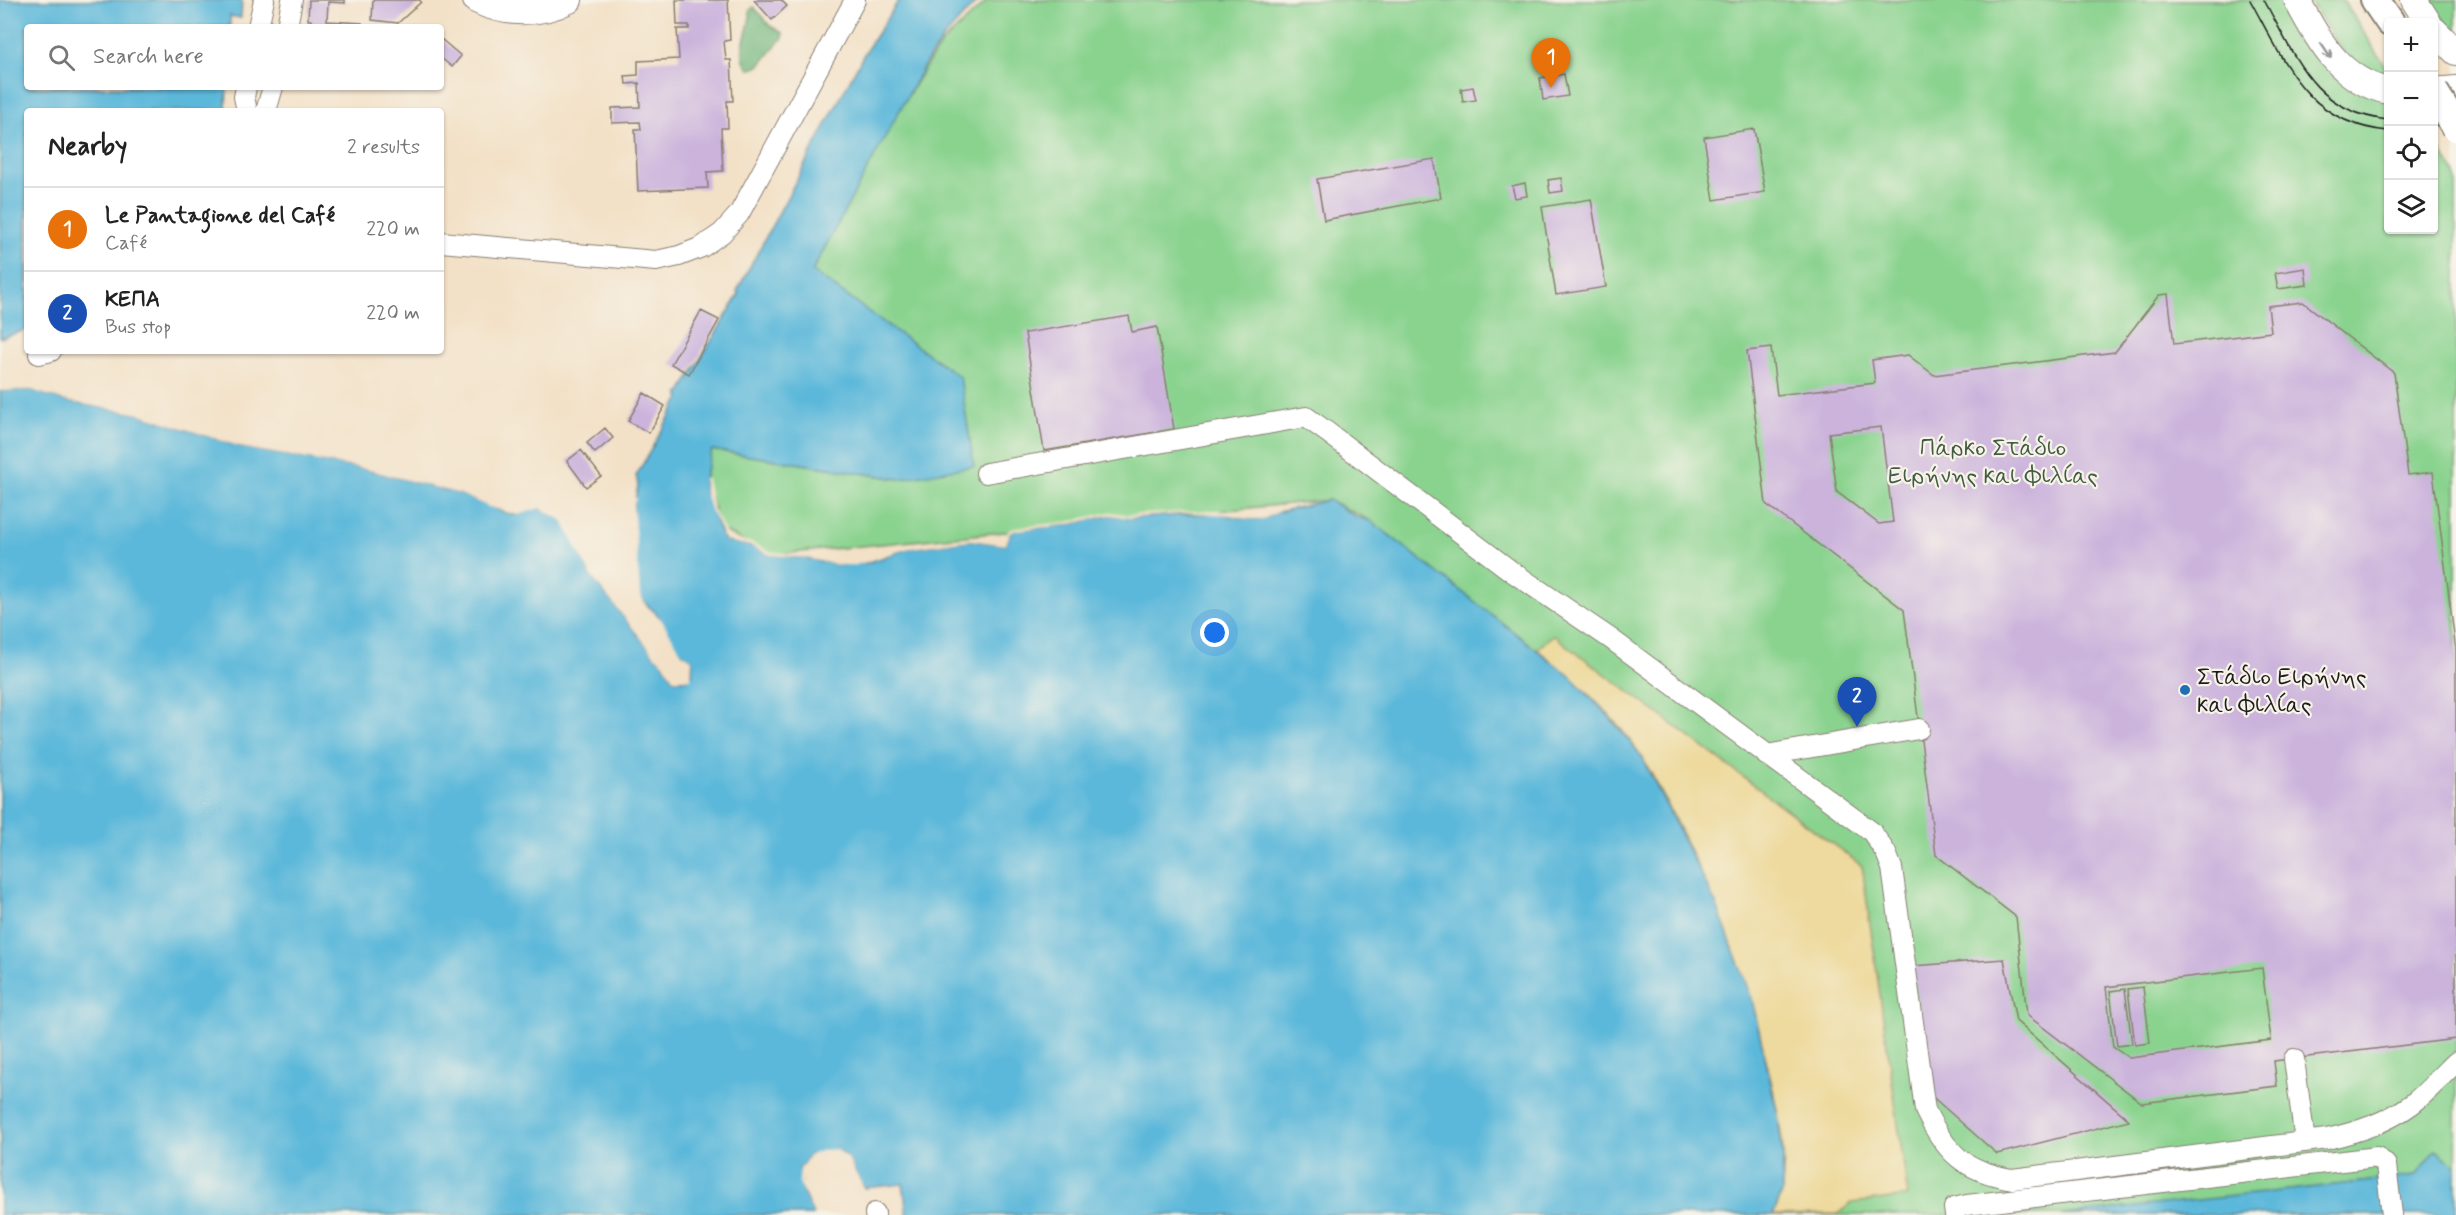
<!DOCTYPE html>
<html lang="en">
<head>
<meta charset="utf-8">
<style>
	:root { --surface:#fff; --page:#f6f6f6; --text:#222; --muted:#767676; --line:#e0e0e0; --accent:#1f6fb2 }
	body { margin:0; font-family:Mynerve,sans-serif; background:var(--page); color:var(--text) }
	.controls { position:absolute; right:18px; top:18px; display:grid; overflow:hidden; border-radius:6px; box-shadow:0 2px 4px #0004 }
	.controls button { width:54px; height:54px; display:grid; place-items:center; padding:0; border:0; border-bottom:2px solid var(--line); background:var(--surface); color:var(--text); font:30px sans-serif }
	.you { position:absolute; left:1215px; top:633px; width:21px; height:21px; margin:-15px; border:4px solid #fff; border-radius:50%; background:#1a73e8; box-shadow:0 0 0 9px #1a73e833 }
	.badge { display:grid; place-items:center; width:39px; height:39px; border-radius:50%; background:var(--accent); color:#fff; font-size:20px; font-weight:700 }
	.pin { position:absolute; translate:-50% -50px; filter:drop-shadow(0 2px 3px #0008) }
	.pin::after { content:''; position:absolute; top:32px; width:21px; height:18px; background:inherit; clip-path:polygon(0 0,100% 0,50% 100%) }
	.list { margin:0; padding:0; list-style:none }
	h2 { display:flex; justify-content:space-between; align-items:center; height:78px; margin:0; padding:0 24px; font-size:26px }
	h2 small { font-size:20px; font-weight:400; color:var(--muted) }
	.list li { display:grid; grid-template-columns:39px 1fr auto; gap:18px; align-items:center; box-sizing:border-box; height:84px; padding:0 24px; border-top:2px solid var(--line) }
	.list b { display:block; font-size:22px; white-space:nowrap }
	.list p { margin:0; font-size:20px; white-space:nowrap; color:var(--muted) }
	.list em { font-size:20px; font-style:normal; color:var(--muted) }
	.icon { flex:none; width:33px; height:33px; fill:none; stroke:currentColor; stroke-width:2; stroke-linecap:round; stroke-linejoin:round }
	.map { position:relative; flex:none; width:2456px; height:1215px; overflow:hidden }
	.search { position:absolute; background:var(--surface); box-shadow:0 2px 4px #0004; left:24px; top:24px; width:420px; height:66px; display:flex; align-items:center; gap:15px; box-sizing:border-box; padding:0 21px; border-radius:6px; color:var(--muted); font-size:22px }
	.panel { position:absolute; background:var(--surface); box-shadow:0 2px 4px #0004; left:24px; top:108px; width:420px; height:246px; border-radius:6px }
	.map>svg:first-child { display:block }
</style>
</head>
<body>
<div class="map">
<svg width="2456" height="1215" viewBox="0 0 2456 1215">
	<rect width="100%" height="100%" fill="#f7f3e8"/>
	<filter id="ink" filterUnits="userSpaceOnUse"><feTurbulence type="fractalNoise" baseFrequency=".0167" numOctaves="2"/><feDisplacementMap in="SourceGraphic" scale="12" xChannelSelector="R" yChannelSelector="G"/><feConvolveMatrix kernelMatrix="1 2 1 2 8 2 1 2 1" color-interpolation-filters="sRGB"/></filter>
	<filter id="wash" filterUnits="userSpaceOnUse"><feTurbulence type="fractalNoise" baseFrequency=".008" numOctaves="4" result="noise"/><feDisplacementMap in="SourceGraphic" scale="24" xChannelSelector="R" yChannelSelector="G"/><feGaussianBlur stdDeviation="1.35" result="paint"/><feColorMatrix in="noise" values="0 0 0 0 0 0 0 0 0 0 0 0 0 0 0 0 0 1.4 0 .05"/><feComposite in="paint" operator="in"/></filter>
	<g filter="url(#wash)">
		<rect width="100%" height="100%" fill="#f3e1c7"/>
		<path fill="#8ad38f" stroke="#537856" stroke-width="1.5" d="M988,0h1299l101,98v132h46v-90l22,35v991l-20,-16 -20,26 -346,39h-297l-402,-694 -42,-21 -559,55 -49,-25 -17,-52 8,-28 187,29 61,-102 -148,-105 76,-143 36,-60 18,-26z
			M2309,0h34l45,70v13l-35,-16z
			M2430,0h26v38z"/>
		<path fill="#6fb57a" stroke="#46684b" stroke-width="1.5" d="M754,7l16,19 13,7v5c-12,9 -20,32 -34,31 -16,-19 3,-38 1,-59z"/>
		<path fill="#eeda9e" stroke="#857b5d" stroke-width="1.5" d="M1553,635l309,231 46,330 -56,7 -15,11 -64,1c19,-37 8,-86 0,-125 -20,-94 -46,-162 -87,-248 -15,-30 -29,-62 -47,-89 -27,-41 -65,-73 -102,-104z"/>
		<path fill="#5cb8da" stroke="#3c6a7b" stroke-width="1.5" d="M0,0h242l-1,18 -11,-2v11h-203v60h200l-1,21 -2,3h-197v219l-27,8z
			M899,0h79l-35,38 -18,26 -113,207 148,106 14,89 -75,13 -187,-29 -8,28v11l17,46 5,6 25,5 19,9 36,3 31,7 30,-2 39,-14 64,-9 36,5 4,-12 8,-3 49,-5 43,-10 18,3 89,-5 29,6h18l14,-7 51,-12 28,17 14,4 198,154 38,39 33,40 77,152 35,93 26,116 5,43 -1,35 -9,22h-866l-4,-31 -39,4 -16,-29 -11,-10 -28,7 -9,13 3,23 11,23h-814v-824l31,-1 34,11 75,13 104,34 121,21 95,25 46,19 13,2 17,-7 9,2 18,11 5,6 23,49 64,80 8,6 10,17 14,1 5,-5v-16c-17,-7 -23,-25 -31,-39 -5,-10 -16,-13 -21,-25 -4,-10 -8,-75 -7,-88 1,-10 8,-20 3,-31l44,-78 -1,-3 60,-101 -2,-3 127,-237z
			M2436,1150l20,16v49h-394l354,-39z"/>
		<path fill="#f3e1c7" d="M12,386l20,1 34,11 74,13 105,34 121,21 95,25 46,19 12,2 17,-7 11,2 19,12 28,55 63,80 8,7 10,15 11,1 3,-16 -10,-6 -17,-23 -4,-11 -15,-13 -6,-11 -6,-71 1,-35 4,8 -3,6 7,88 6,13 15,13 21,34 10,6 -1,20h-18l-10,-17 -8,-6 -64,-80 -28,-55 -23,-13 -21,7 -30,-8 -29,-13 -95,-25 -121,-21 -104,-34 -75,-13 -34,-11 -31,1v-3z
			M704,478l3,1 6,29 15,30 24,5 19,9 35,3 31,7h18l50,-16 64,-9 35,5 4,-11 9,-4 50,-5 43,-10 18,3 89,-5 30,6h16l16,-7 -1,3 -14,7h-18l-15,-4 -37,-2 -66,5 -18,-3 -43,10 -49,5 -8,3 -4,12 -36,-5 -64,9 -50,16h-19l-31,-7 -36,-3 -19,-9 -25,-5 -16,-32 -6,-20z
			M837,1149l11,10 16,29 -3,1 -15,-28 -10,-9 -25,7 -8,11 -1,12 14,26 1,7h-3l-15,-33 1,-13 9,-13 14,-6z"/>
		<g id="blocks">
			<path fill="#cbb3dc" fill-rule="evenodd" d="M309,0h36v3l-17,-1 -1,19 35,2v4h-51v-7h-3z
				M373,0h47l1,2 -23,21 -26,-3z
				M676,0h52l2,40 -6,1 2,19h5l2,41h-6l1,27h-7l2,43 -16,1 1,16 -70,3 -3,-62h6l-1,-7 -28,1v-15l28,-1 -1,-24 -13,1 -1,-8 13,-1v-14l41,-2 -2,-30h12v-4h-12z
				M754,0h27l6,6 -15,14z
				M441,39l20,17 -9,11 -11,-9z
				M1564,74l4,22 -25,4 -3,-22z
				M1473,87l3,13 -13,2 -2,-13z
				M1754,129l11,63 -51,8 -10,-63z
				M1434,159l7,39 -117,22 -7,-41z
				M1561,178l2,13 -13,2 -2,-13z
				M1525,183l2,13 -12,2 -3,-12z
				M1591,199l15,88 -50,8 -14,-88z
				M2305,268l2,17 -29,4 -3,-16z
				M2168,294l6,50 97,-12 -3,-26 35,-4 91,71 14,102 25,-3 23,179v388l-182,22 3,25 -135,17 -115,-88 -11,-98 -80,-62 -32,-245 -138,-106 -19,-153 24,-3 6,47 98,-12 -3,-23 36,-5 26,20 181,-23 44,-57zM1881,427l12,95 -14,2 -42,-32 -8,-59zM2262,968l9,72 -142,18 -16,-11 -7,-60z
				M701,311l18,9 -30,54 -18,-10z
				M1129,316l3,16 25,-5 17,102 -130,22 -19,-118z
				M644,393l21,13 -16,27 -21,-12z
				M605,428l8,10 -18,15 -8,-10z
				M581,450l20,26 -15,11 -19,-26z
				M2004,959l12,62 113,99 -132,34 -69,-61 -15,-127z
				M2143,987l7,56 -15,2 -7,-56z
				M2125,989l7,55 -15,2 -7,-55z"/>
		</g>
	</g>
	<g filter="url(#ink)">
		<use href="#blocks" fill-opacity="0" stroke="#887e72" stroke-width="1.5"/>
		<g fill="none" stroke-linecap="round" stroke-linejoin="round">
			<defs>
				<path id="minor" d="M258,27l6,-27
					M287,27l5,-27
					M246,87l-2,10 3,14
					M266,111l7,-24
					M441,242l215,19 23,-5 23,-9 20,-14 17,-19 116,-214
					M39,354l12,-3
					M986,473l320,-56 21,15 184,139 100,68 261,193 14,21 6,15 33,242c21,43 39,61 87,69l315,-40c30,-7 59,-16 85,-35 16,-12 29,-28 44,-42
					M1766,755l153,-26
					M2294,1059l11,83
					M875,1213v2
					M1955,1215l-1,-7 13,-3 410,-48 9,8 6,50"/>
				<path id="major" d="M476,0c30,15 63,15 93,0
					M2297,0c21,41 44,81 91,91
					M2414,0l14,22
					M2434,30l22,22
					M2434,91l22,-2"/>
				<path id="highway" d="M2375,0l15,22"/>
			</defs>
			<use href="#minor" stroke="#887e72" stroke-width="22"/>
			<use href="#major" stroke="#887e72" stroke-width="28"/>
			<use href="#highway" stroke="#887e72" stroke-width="32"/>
			<use href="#minor" stroke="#fff" stroke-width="20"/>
			<use href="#major" stroke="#fff" stroke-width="26"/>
			<use href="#highway" stroke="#fff" stroke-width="28"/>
			<path stroke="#1c1c1c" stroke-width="1.5" d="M2250,0c36,64 56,123 138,131
				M2264,0c32,58 50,112 124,120
				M2434,114l22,-5
				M2434,126l22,-5"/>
			<defs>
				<path id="highway-bridge" d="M2434,92l22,35"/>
			</defs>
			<use href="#highway-bridge" stroke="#887e72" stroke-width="32" stroke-linecap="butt"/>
			<use href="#highway-bridge" stroke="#fff" stroke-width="28"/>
		</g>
		<defs><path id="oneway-shaft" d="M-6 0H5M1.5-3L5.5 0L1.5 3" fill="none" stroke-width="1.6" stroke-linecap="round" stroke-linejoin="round" transform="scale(1.5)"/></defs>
		<use stroke="#999" href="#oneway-shaft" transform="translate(2326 51) rotate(56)"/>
	</g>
	<circle fill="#1f6fb2" stroke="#f7f3e8" stroke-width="2" cx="2185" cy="690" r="6"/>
	<g text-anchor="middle" stroke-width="4.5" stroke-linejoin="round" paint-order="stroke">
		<g font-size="24" fill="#425c44" stroke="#f7f3e8">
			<text x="1993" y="455">Πάρκο Στάδιο<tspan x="1993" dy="28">Ειρήνης και Φιλίας</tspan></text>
		</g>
		<g font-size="24" fill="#1c1c1c" stroke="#f7f3e8" text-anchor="start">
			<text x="2197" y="684">Στάδιο Ειρήνης<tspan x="2197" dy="28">και Φιλίας</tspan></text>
		</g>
	</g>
</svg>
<div class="controls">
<button>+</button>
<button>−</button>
<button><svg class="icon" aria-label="locate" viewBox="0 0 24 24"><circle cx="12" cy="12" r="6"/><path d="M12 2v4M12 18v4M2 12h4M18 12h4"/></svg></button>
<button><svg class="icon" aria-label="layers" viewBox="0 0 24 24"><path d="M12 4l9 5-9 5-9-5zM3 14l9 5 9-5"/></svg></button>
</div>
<div class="you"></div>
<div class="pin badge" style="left:1551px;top:88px;background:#e8710a">1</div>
<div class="pin badge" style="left:1857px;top:727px;background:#1a4fb4">2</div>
<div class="search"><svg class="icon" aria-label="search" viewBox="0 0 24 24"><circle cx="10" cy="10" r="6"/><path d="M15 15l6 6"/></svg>Search here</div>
<section class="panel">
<h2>Nearby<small>2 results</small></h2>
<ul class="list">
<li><span class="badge" style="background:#e8710a">1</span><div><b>Le Pantagione del Café</b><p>Café</p></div><em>220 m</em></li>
<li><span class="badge" style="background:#1a4fb4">2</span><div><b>ΚΕΠΑ</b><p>Bus stop</p></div><em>220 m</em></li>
</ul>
</section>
</div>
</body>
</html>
